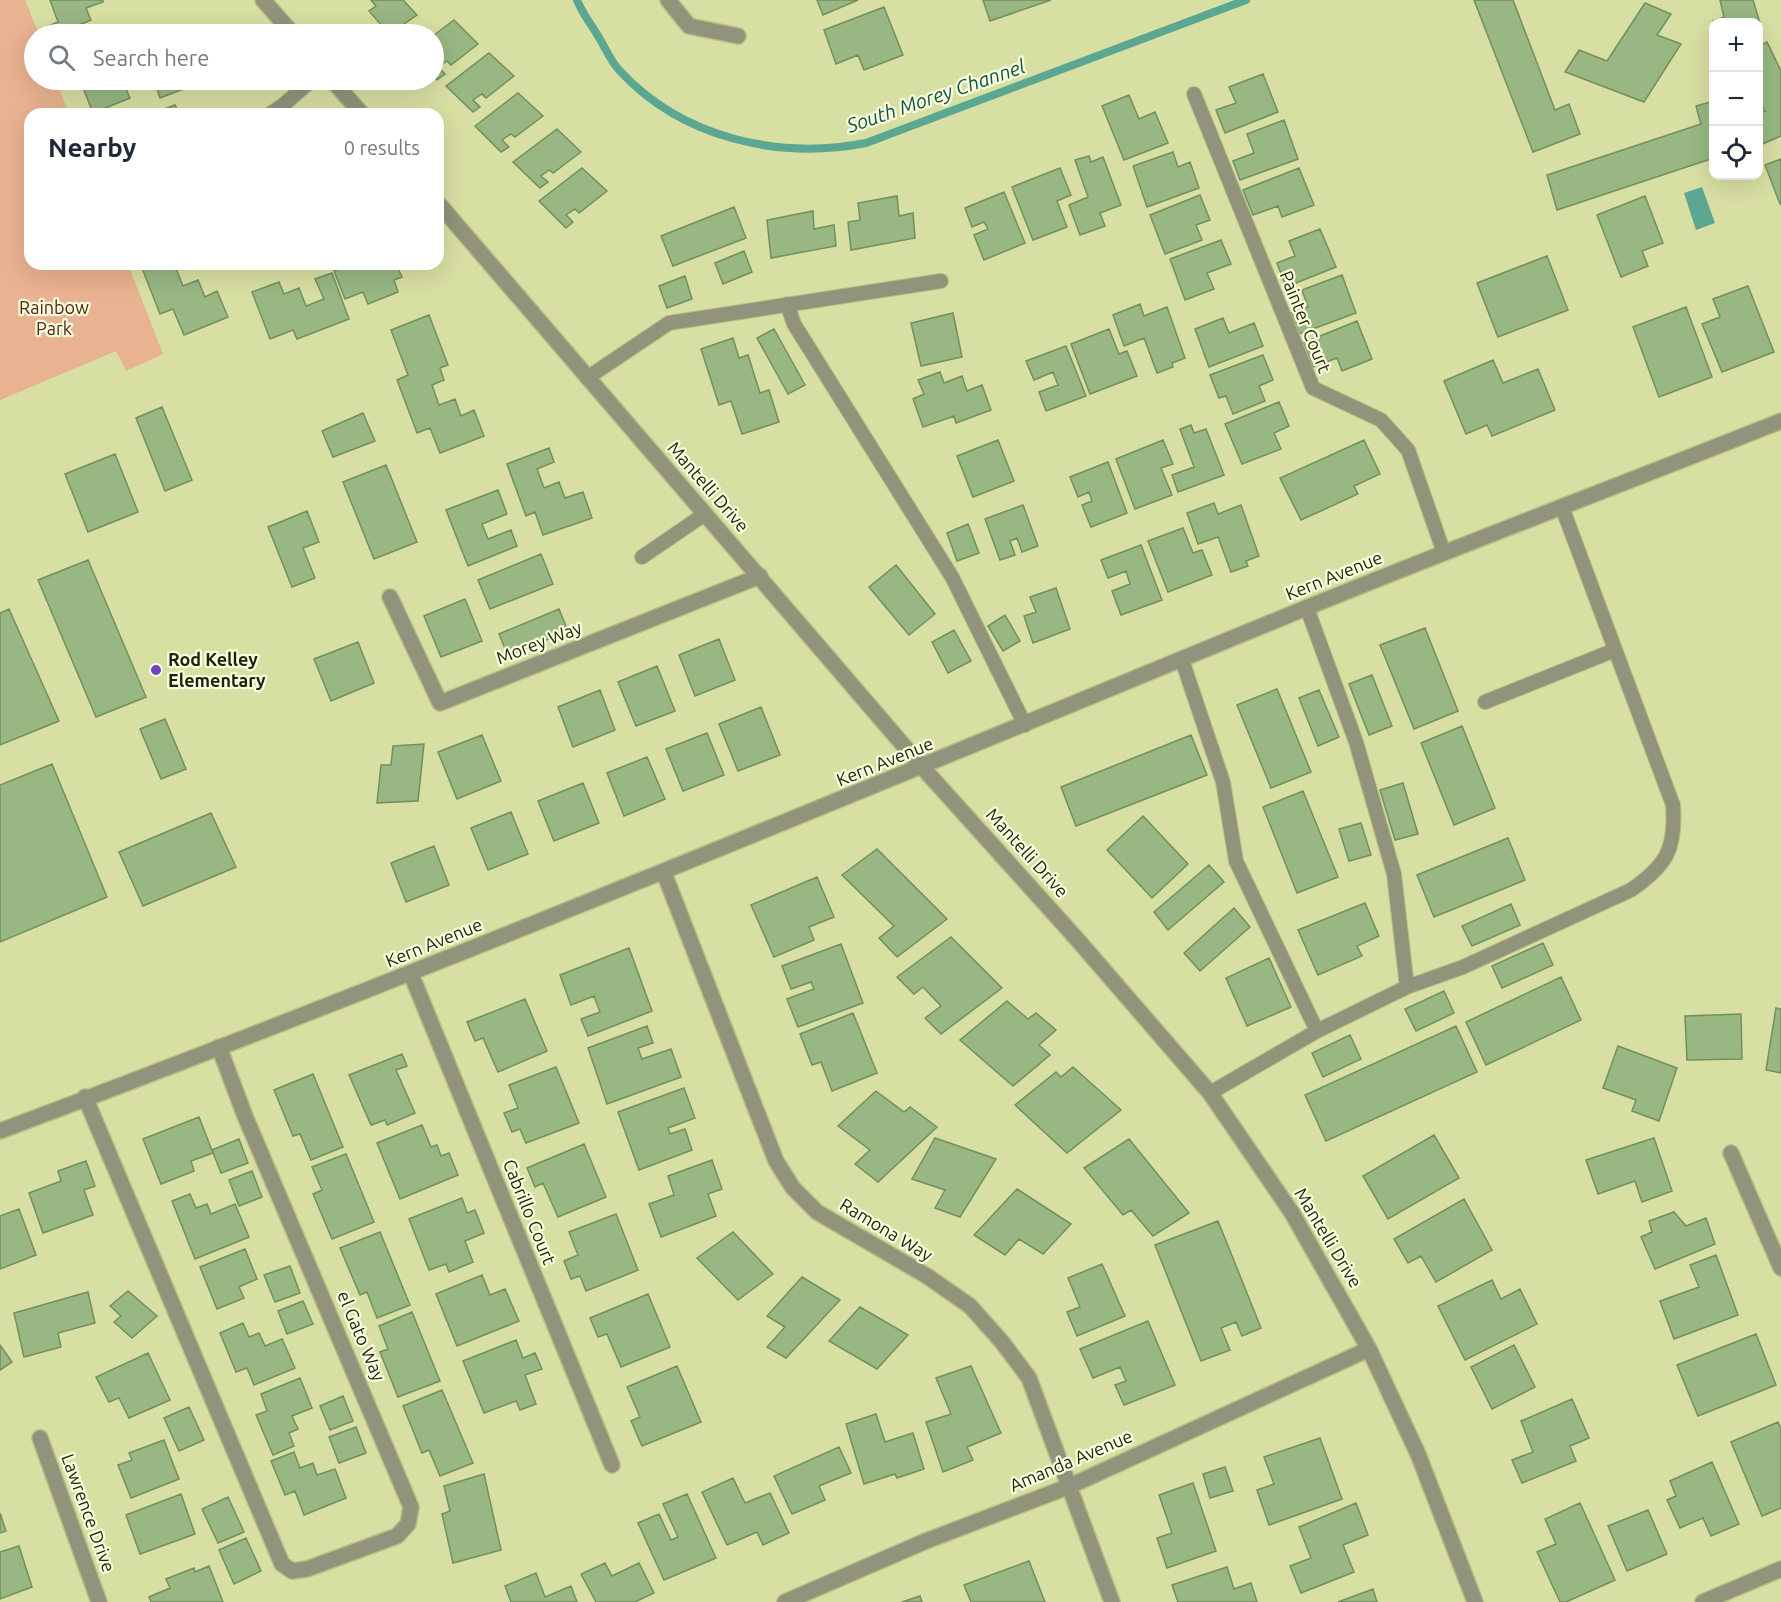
<!DOCTYPE html>
<html lang="en">
<head>
<meta charset="utf-8">
<style>
	:root { --surface:#fff; --page:#f6f6f7; --text:#1f2937; --muted:#747a83; --line:#e0e1e3 }
	body { margin:0; font-family:Ubuntu,sans-serif; background:var(--page); color:var(--text) }
	.controls { position:absolute; right:18px; top:18px; display:grid; overflow:hidden; border-radius:12px; box-shadow:0 6px 24px #0002 }
	.controls button { width:54px; height:54px; display:grid; place-items:center; padding:0; border:0; border-bottom:2px solid var(--line); background:var(--surface); color:var(--text); font:30px sans-serif }
	.list { margin:0; padding:0; list-style:none }
	h2 { display:flex; justify-content:space-between; align-items:center; height:78px; margin:0; padding:0 24px; font-size:26px }
	h2 small { font-size:20px; font-weight:400; color:var(--muted) }
	.icon { flex:none; width:33px; height:33px; fill:none; stroke:currentColor; stroke-width:2; stroke-linecap:round; stroke-linejoin:round }
	.map { position:relative; flex:none; width:1781px; height:1602px; overflow:hidden }
	.search { position:absolute; background:var(--surface); box-shadow:0 6px 24px #0002; left:24px; top:24px; width:420px; height:66px; display:flex; align-items:center; gap:15px; box-sizing:border-box; padding:0 21px; border-radius:33px; color:var(--muted); font-size:22px }
	.panel { position:absolute; background:var(--surface); box-shadow:0 6px 24px #0002; left:24px; top:108px; width:420px; height:162px; border-radius:18px }
	.map>svg:first-child { display:block }
</style>
</head>
<body>
<div class="map">
<svg width="1781" height="1602" viewBox="0 0 1781 1602">
	<rect width="100%" height="100%" fill="#d8dfa2"/>
	<path fill="#e9b290" d="M0,0h25l14,34h-5v46h22l13,34h-39v150h98l35,90 -37,17 -10,-20 -116,49z"/>
	<path fill="#5ba791" d="M1702,187l13,36 -19,7 -12,-37z"/>
	<g fill="none" stroke-linecap="round" stroke-linejoin="round">
		<path stroke="#5ba791" stroke-width="8" d="M577,0c5,13 14,24 21,36 7,11 13,26 22,35 62,67 158,89 246,72l380,-143"/>
	</g>
	<path fill="#98b783" stroke="#728f5d" stroke-width="1.5" d="M50,0h53v2l-17,6 5,12 -12,5 3,9h-33l-3,-7 12,-5z
		M371,0h32l14,15 -28,19 -20,-23 7,-5z
		M817,0h41l-35,15z
		M983,0h68l-61,21z
		M1474,0h39l42,110 14,-6 11,30 -47,18z
		M1720,0h33l9,30 -4,1v-9l-44,2 -1,-3 11,-4z
		M1645,3l26,11 -14,21 24,9 -37,58 -79,-30 14,-22 28,11z
		M884,7l19,48 -39,15 -6,-15 -22,9 -12,-34z
		M454,20l24,24 -27,21 -4,-4 -9,6 7,7 -8,6 -3,-4v-41z
		M185,29l2,5h-17z
		M1767,42l14,29v65l-23,10v-32l7,-3 -7,-14v-51z
		M489,53l25,23 -28,22 -4,-4 -9,6 7,7 -7,5 -27,-26z
		M1263,74l15,38 -53,21 -9,-23 20,-7 -7,-16z
		M80,80h42l8,18 -37,15z
		M154,80h50l1,1 -45,17z
		M518,93l25,23 -28,21 -4,-3 -9,6 7,7 -8,5 -26,-26z
		M1129,95l10,24 16,-7 13,31 -44,17 -22,-54z
		M1714,101v57l-157,52 -10,-35 154,-51 -5,-18z
		M175,105l4,9h-28z
		M1284,120l14,39 -58,21 -7,-19 21,-8 -7,-19z
		M557,129l24,23 -28,21 -4,-3 -8,6 7,6 -8,6 -27,-26z
		M1173,152l5,15 12,-5 9,26 -52,19 -14,-41z
		M1089,156l2,6 12,-5 18,48 -21,8 5,13 -25,9 -11,-30 19,-8 -13,-37z
		M1781,159v44l-1,1 -15,-39z
		M582,168l25,23 -28,22 -4,-4 -9,6 7,7 -7,6 -27,-27z
		M1060,168l11,27 -14,6 10,26 -34,13 -21,-53z
		M1299,168l15,37 -32,12 -4,-11 -25,9 -10,-25z
		M1004,192l21,51 -41,17 -10,-25 14,-6 -4,-7 -12,5 -7,-19z
		M1200,195l10,25 -14,5 6,15 -37,14 -15,-39z
		M897,196l2,20 14,-3 2,25 -64,12 -3,-28 12,-2 -2,-17z
		M1645,196l18,47 -21,8 6,15 -27,11 -24,-62z
		M734,207l12,31 -73,28 -12,-30z
		M813,211l1,18 20,-4 2,21 -65,12 -4,-38z
		M1320,229l16,38 -50,20 -9,-24 18,-7 -6,-15z
		M1221,240l10,24 -24,9 7,16 -29,11 -15,-41z
		M744,251l8,21 -29,12 -8,-21z
		M1547,256l21,54 -70,27 -21,-54z
		M153,264h28l-6,2 8,20 15,-6 7,17 12,-6 11,26 -44,18 -11,-26 -13,5 -18,-46z
		M349,264h47l6,13 -8,3 4,12 -30,12 -5,-12 -18,7 -11,-28z
		M332,273l17,46 -52,20 -4,-9 -23,9 -18,-47 27,-10 5,12 15,-6 7,18 18,-7 -9,-20z
		M1342,275l14,38 -57,21 -8,-21 17,-6 -6,-17z
		M685,276l7,23 -25,9 -8,-22z
		M1748,286l26,66 -52,20 -20,-48 18,-7 -7,-18z
		M1140,304l4,12 23,-9 18,51 -13,5 1,4 -16,6 -13,-35 -20,8 -11,-31z
		M1686,307l26,70 -53,20 -26,-70z
		M953,313l9,44 -41,9 -10,-43z
		M429,315l19,50 -8,3 4,12 -12,5 7,20 16,-6 6,17 13,-6 10,26 -44,17 -10,-25 -13,5 -20,-53 11,-5 -17,-45z
		M1223,318l6,15 25,-10 9,23 -54,21 -14,-38z
		M1357,321l15,38 -30,12 -5,-13 -24,9 -10,-24z
		M774,329l31,56 -17,9 -31,-56z
		M1109,329l10,25 8,-3 10,25 -47,18 -19,-50z
		M733,338l6,20 9,-3 12,38 9,-3 10,32 -37,12 -11,-33 -12,4 -18,-56z
		M1066,346l20,50 -40,15 -7,-19 19,-7 -5,-13 -19,8 -8,-19z
		M1263,355l10,25 -14,6 6,15 -32,13 -7,-18 -7,2 -9,-23z
		M1493,360l10,23 35,-14 17,41 -63,26 -5,-11 -21,9 -22,-53z
		M940,372l4,11 18,-7 5,15 15,-6 9,25 -35,13 -2,-7 -31,11 -10,-28 11,-5 -6,-14z
		M1279,402l10,24 -15,7 7,16 -39,15 -17,-40z
		M162,407l30,73 -27,11 -29,-73z
		M363,413l12,28 -42,16 -11,-26z
		M1191,425l3,8 12,-4 18,46 -46,17 -6,-17 22,-8 -14,-38z
		M998,440l16,41 -41,16 -16,-41z
		M1163,440l10,24 -12,4 11,27 -37,14 -19,-50z
		M1364,440l16,34 -26,12 4,8 -57,26 -21,-42z
		M549,448l5,14 -17,7 7,19 15,-6 6,16 18,-6 9,26 -49,17 -8,-23 -9,4 -19,-52z
		M115,454l23,58 -50,20 -23,-58z
		M1108,462l19,51 -36,14 -9,-22 10,-4 -3,-9 -11,5 -8,-20z
		M386,465l31,77 -43,17 -31,-77z
		M498,490l9,24 -25,10 6,15 23,-9 6,16 -49,20 -22,-56z
		M1214,503l4,11 23,-9 18,51 -13,5 2,5 -17,6 -13,-35 -20,7 -11,-31z
		M1023,505l15,41 -16,6 -5,-14 -7,3 5,14 -15,5 -15,-41z
		M307,511l12,31 -16,6 12,30 -23,9 -24,-60z
		M968,524l11,29 -22,8 -10,-28z
		M1183,528l10,25 9,-3 10,25 -44,17 -20,-51z
		M1141,545l21,55 -41,15 -9,-24 18,-7 -4,-13 -18,7 -7,-18z
		M541,554l12,30 -63,25 -12,-29z
		M88,560l58,137 -50,20 -58,-137z
		M896,565l39,49 -26,21 -40,-48z
		M1056,588l14,41 -37,14 -9,-27 12,-4 -6,-15z
		M465,599l17,42 -41,16 -17,-41z
		M9,609l50,112 -59,24v-132z
		M559,609l9,22 -60,25 -9,-22z
		M1005,615l15,26 -17,10 -15,-25z
		M1425,628l33,83 -44,18 -34,-84z
		M954,630l17,31 -23,12 -16,-31z
		M719,639l16,41 -40,16 -16,-41z
		M358,642l16,41 -43,18 -17,-42z
		M657,666l18,45 -39,15 -18,-44z
		M1372,675l20,51 -23,9 -20,-51z
		M1277,689l34,83 -40,16 -34,-83z
		M600,690l15,40 -42,17 -15,-40z
		M1319,690l20,47 -21,9 -19,-48z
		M761,707l19,48 -42,16 -19,-47z
		M165,719l21,50 -25,10 -21,-50z
		M1462,726l33,82 -41,17 -33,-82z
		M707,733l17,42 -41,16 -17,-42z
		M482,735l19,46 -44,18 -19,-47z
		M1191,735l16,40 -131,51 -15,-39z
		M424,744l-6,57 -41,2 4,-38h10l2,-19z
		M647,757l18,42 -41,17 -17,-43z
		M52,764l55,133 -107,45v-157z
		M583,783l16,40 -45,18 -16,-40z
		M1403,783l15,51 -23,6 -15,-50z
		M1303,791l35,86 -41,16 -34,-86z
		M511,812l17,42 -40,16 -17,-42z
		M211,813l25,54 -93,39 -24,-54z
		M1143,816l45,48 -36,34 -45,-48z
		M1361,823l10,32 -22,6 -10,-32z
		M1508,838l17,42 -91,37 -17,-42z
		M434,846l15,39 -43,17 -15,-39z
		M877,849l70,70 -50,38 -18,-19 15,-12 -52,-51z
		M1209,865l15,17 -56,48 -14,-18z
		M817,877l17,40 -25,10 5,13 -40,17 -23,-52z
		M1365,903l14,33 -22,10 5,10 -44,19 -20,-45z
		M1511,904l9,21 -48,21 -10,-20z
		M1234,908l16,19 -50,44 -16,-18z
		M951,937l51,51 -61,46 -16,-16 16,-12 -18,-19 -9,7 -17,-17z
		M1543,943l10,22 -51,23 -10,-22z
		M841,944l22,59 -65,24 -11,-28 27,-10 -3,-7 -20,7 -9,-23z
		M629,948l23,63 -64,25 -7,-17 19,-7 -6,-16 -23,9 -11,-30z
		M1269,958l22,49 -44,19 -21,-48z
		M1561,977l20,43 -95,45 -20,-43z
		M1444,991l10,22 -38,18 -11,-22z
		M525,999l22,52 -49,21 -15,-34 -8,3 -8,-19z
		M1007,1001l21,18 8,-6 20,17 -17,15 11,10 -37,31 -53,-46z
		M1776,1008l5,1v64l-15,-3z
		M853,1013l24,60 -45,18 -11,-29 -9,3 -12,-31z
		M1741,1014l1,45 -55,1 -2,-44z
		M647,1026l6,17 -15,5 4,11 29,-10 10,28 -74,27 -19,-56z
		M1456,1026l21,46 -151,69 -21,-46z
		M1350,1035l11,24 -38,18 -11,-24z
		M1618,1046l59,22 -18,53 -27,-10 4,-11 -33,-12z
		M402,1054l5,12 -11,4 19,43 -28,12 -2,-5 -14,5 -22,-50z
		M556,1067l23,56 -53,20 -6,-14 -8,3 -8,-19 14,-5 -9,-23z
		M1073,1067l48,43 -54,43 -52,-48 41,-33 5,5z
		M313,1074l30,73 -32,13 -11,-26 -7,2 -19,-46z
		M684,1088l11,30 -27,10 2,6 15,-5 7,21 -53,20 -21,-58z
		M876,1091l28,21 6,-5 27,20 -59,55 -23,-18 15,-14 -32,-24z
		M199,1117l14,36 -22,8 3,10 -33,13 -18,-45z
		M422,1125l9,22 6,-2 4,11 8,-3 9,22 -58,24 -23,-56z
		M1434,1135l25,43 -71,41 -25,-43z
		M935,1138l61,21 -36,58 -25,-9 10,-18 -33,-11z
		M1654,1138l18,53 -30,11 -7,-21 -37,13 -12,-34z
		M239,1139l9,24 -27,10 -9,-23z
		M1129,1139l60,74 -36,23 -22,-26 -8,5 -39,-47z
		M584,1144l22,53 -48,20 -15,-34 -8,4 -8,-19z
		M346,1154l28,68 -42,17 -19,-45 9,-4 -10,-23z
		M712,1160l10,29 -14,5 8,22 -55,21 -12,-33 25,-9 -6,-19z
		M86,1161l9,25 -11,4 9,25 -50,18 -14,-40 32,-12 -3,-10z
		M252,1171l10,26 -23,9 -10,-26z
		M1017,1189l54,35 -28,30 -24,-15 -14,16 -31,-20z
		M190,1194l6,14 11,-4 4,10 24,-10 14,33 -54,22 -23,-58z
		M462,1198l5,15 8,-3 9,23 -19,8 8,21 -24,10 -3,-8 -17,6 -20,-51z
		M1464,1199l28,51 -56,32 -15,-26 -13,7 -14,-24z
		M19,1209l17,46 -36,14v-53z
		M1674,1212l12,14 20,-8 9,26 -60,25 -14,-32 11,-5 -3,-11z
		M616,1214l22,56 -52,21 -6,-15 -9,3 -7,-18 14,-6 -9,-23z
		M1218,1221l43,107 -19,8 -6,-14 -15,6 9,22 -29,11 -46,-116z
		M380,1232l30,73 -33,13 -10,-26 -7,3 -20,-47z
		M733,1232l40,42 -35,26 -41,-42z
		M245,1249l12,30 -18,8 5,11 -27,11 -17,-42z
		M1716,1255l22,60 -64,24 -14,-38 39,-14 -9,-22z
		M1102,1264l23,52 -48,20 -10,-24 13,-5 -12,-29z
		M290,1266l10,27 -25,9 -11,-27z
		M482,1275l8,20 15,-6 14,32 -62,25 -21,-52z
		M802,1277l38,23 -54,58 -19,-11 18,-20 -18,-11z
		M1492,1280l9,19 19,-10 17,35 -72,36 -27,-54z
		M128,1291l29,25 -25,22 -18,-16 7,-6 -11,-10z
		M88,1292l7,31 -37,10 3,14 -37,10 -10,-44z
		M648,1294l22,53 -49,20 -14,-33 -9,3 -8,-19z
		M303,1301l10,23 -26,10 -9,-23z
		M860,1307l48,28 -31,34 -48,-28z
		M412,1312l28,69 -42,16 -18,-45 8,-3 -9,-23z
		M1148,1321l27,64 -51,20 -9,-20 11,-4 -6,-14 -27,11 -13,-29z
		M243,1323l6,14 10,-4 6,13 17,-7 13,29 -41,17 -7,-17 -11,4 -16,-39z
		M1756,1334l20,51 -78,31 -21,-51z
		M516,1340l7,18 12,-5 7,16 -17,6 11,29 -16,6 -4,-9 -32,12 -21,-52z
		M0,1345l12,17 -12,8z
		M1514,1345l21,42 -43,22 -21,-42z
		M148,1353l22,47 -41,18 -10,-20 -10,4 -13,-25z
		M677,1366l24,56 -59,24 -11,-25 9,-4 -13,-30z
		M971,1366l30,67 -34,14 6,13 -30,12 -17,-50 25,-8 -15,-36z
		M300,1378l12,30 -20,8 6,13 -9,4 5,13 -21,9 -17,-40 11,-4 -6,-17z
		M442,1390l31,73 -33,13 -11,-26 -7,3 -19,-47z
		M343,1396l10,25 -23,9 -10,-24z
		M1572,1399l17,39 -19,8 6,15 -54,22 -10,-23 21,-8 -12,-31z
		M189,1407l15,33 -25,11 -15,-33z
		M876,1414l9,28 28,-9 11,36 -27,9 -2,-4 -31,10 -18,-60z
		M1778,1422l3,6v80l-19,8 -31,-74z
		M356,1427l10,26 -27,10 -10,-26z
		M1320,1438l22,61 -73,26 -12,-35 17,-6 -10,-27z
		M164,1440l15,39 -48,19 -13,-33 14,-5 -3,-7z
		M839,1447l12,26 -32,13 6,14 -33,14 -18,-38z
		M294,1452l6,16 13,-5 4,12 18,-6 11,29 -42,17 -9,-24 -10,4 -14,-34z
		M1712,1462l27,62 -28,12 -8,-18 -23,10 -13,-28 9,-4 -6,-15z
		M1225,1467l8,24 -23,7 -7,-24z
		M484,1474l17,76 -48,13 -11,-49 8,-3 -6,-25z
		M733,1478l12,25 25,-10 19,40 -26,12 -6,-13 -30,13 -25,-53z
		M1193,1483l23,68 -49,17 -10,-30 15,-5 -13,-38z
		M181,1494l14,40 -55,20 -14,-39z
		M687,1494l29,64 -52,22 -26,-57 21,-9 12,26 7,-3 -15,-33z
		M228,1497l16,35 -26,11 -16,-34z
		M1356,1503l12,32 -25,10 11,27 -53,21 -11,-27 21,-8 -12,-31z
		M1580,1503l35,77 -49,22h-6l-23,-50 19,-8 -11,-25z
		M1648,1510l19,44 -40,17 -19,-45z
		M0,1513l6,18 -6,2z
		M246,1538l15,33 -27,13 -15,-34z
		M19,1546l13,41 -32,12v-47z
		M1029,1561l16,41h-74l-7,-17z
		M605,1563l7,13 27,-13 15,30 -19,9h-39l-15,-28z
		M209,1566l14,36h-72l-2,-5 21,-9 -4,-9 28,-11 1,4z
		M1227,1567l7,22 17,-6 6,19h-79l-6,-17z
		M536,1573l9,24 26,-11 6,16h-66l-6,-16z
		M1373,1589l4,13h-39z
		M920,1596l2,6h-20z"/>
	<g fill="none" stroke-linecap="round" stroke-linejoin="round">
		<defs>
			<path id="service" d="M1194,94l119,294 68,32 27,30 36,103
				M270,114l12,-8 30,-26
				M787,304l7,20 158,253 73,148
				M587,378l82,-55 272,-42
				M642,557l63,-43
				M1182,660l41,122 13,79 81,170
				M1485,702l130,-52
				M1407,987l56,-20 168,-77c36,-25 45,-41 42,-85l-111,-298
				M1210,1093l107,-62 90,-44 -13,-113 -38,-132 -49,-134"/>
			<path id="minor" d="M668,0l21,26 49,10
				M390,597l50,106 320,-127
				M664,873l112,288 17,27 24,24 110,64 43,30 32,36 27,36 83,224
				M411,974l201,491
				M85,1097l197,467 10,7 15,-2 90,-33 11,-12 3,-17 -166,-391 -26,-69
				M1731,1153l50,115
				M40,1438l59,164
				M785,1602l141,-61 144,-55 299,-137
				M1703,1602l78,-33"/>
			<path id="tertiary" d="M263,0l30,34
				M332,80l30,34
				M438,203l485,565 153,170 134,155 82,120 77,136 49,105 57,148
				M0,1131c439,-164 872,-345 1306,-523 157,-64 317,-124 475,-187"/>
		</defs>
		<use href="#service" stroke="#b7bd86" stroke-width="16"/>
		<use href="#minor" stroke="#b7bd86" stroke-width="18"/>
		<use href="#tertiary" stroke="#b7bd86" stroke-width="18"/>
		<use href="#service" stroke="#91947b" stroke-width="14"/>
		<use href="#minor" stroke="#91947b" stroke-width="15"/>
		<use href="#tertiary" stroke="#91947b" stroke-width="15"/>
	</g>
	<circle fill="#6a45bd" stroke="#f9fddf" stroke-width="2" cx="156" cy="670" r="6"/>
	<g text-anchor="middle" stroke-width="4.5" stroke-linejoin="round" paint-order="stroke">
		<g font-size="18" fill="#4e280d" stroke="#f9fddf">
			<text x="54" y="314">Rainbow<tspan x="54" dy="21">Park</tspan></text>
		</g>
		<g font-size="18" fill="#1f2109" stroke="#f9fddf">
			<text transform="translate(1305 322) rotate(68)" y="6">Painter Court</text>
			<text transform="translate(708 487) rotate(49)" y="6">Mantelli Drive</text>
			<text transform="translate(1334 576) rotate(-22)" y="6">Kern Avenue</text>
			<text transform="translate(539 643) rotate(-21)" y="6">Morey Way</text>
			<text transform="translate(885 762) rotate(-22)" y="6">Kern Avenue</text>
			<text transform="translate(1027 853) rotate(48)" y="6">Mantelli Drive</text>
			<text transform="translate(434 943) rotate(-22)" y="6">Kern Avenue</text>
			<text transform="translate(529 1212) rotate(68)" y="6">Cabrillo Court</text>
			<text transform="translate(886 1230) rotate(31)" y="6">Ramona Way</text>
			<text transform="translate(1328 1238) rotate(59)" y="6">Mantelli Drive</text>
			<text transform="translate(361 1336) rotate(67)" y="6">el Gato Way</text>
			<text transform="translate(1071 1461) rotate(-23)" y="6">Amanda Avenue</text>
			<text transform="translate(88 1513) rotate(70)" y="6">Lawrence Drive</text>
		</g>
		<g font-size="18" font-weight="bold" fill="#1f2109" stroke="#f9fddf" text-anchor="start">
			<text x="168" y="666">Rod Kelley<tspan x="168" dy="21">Elementary</tspan></text>
		</g>
		<g font-size="20" font-style="italic" fill="#135343" stroke="#f9fddf">
			<text transform="translate(936 96) rotate(-19)" y="7">South Morey Channel</text>
		</g>
	</g>
</svg>
<div class="controls">
<button>+</button>
<button>−</button>
<button><svg class="icon" aria-label="locate" viewBox="0 0 24 24"><circle cx="12" cy="12" r="6"/><path d="M12 2v4M12 18v4M2 12h4M18 12h4"/></svg></button>
</div>
<div class="search"><svg class="icon" aria-label="search" viewBox="0 0 24 24"><circle cx="10" cy="10" r="6"/><path d="M15 15l6 6"/></svg>Search here</div>
<section class="panel">
<h2>Nearby<small>0 results</small></h2>
<ul class="list">
</ul>
</section>
</div>
</body>
</html>
